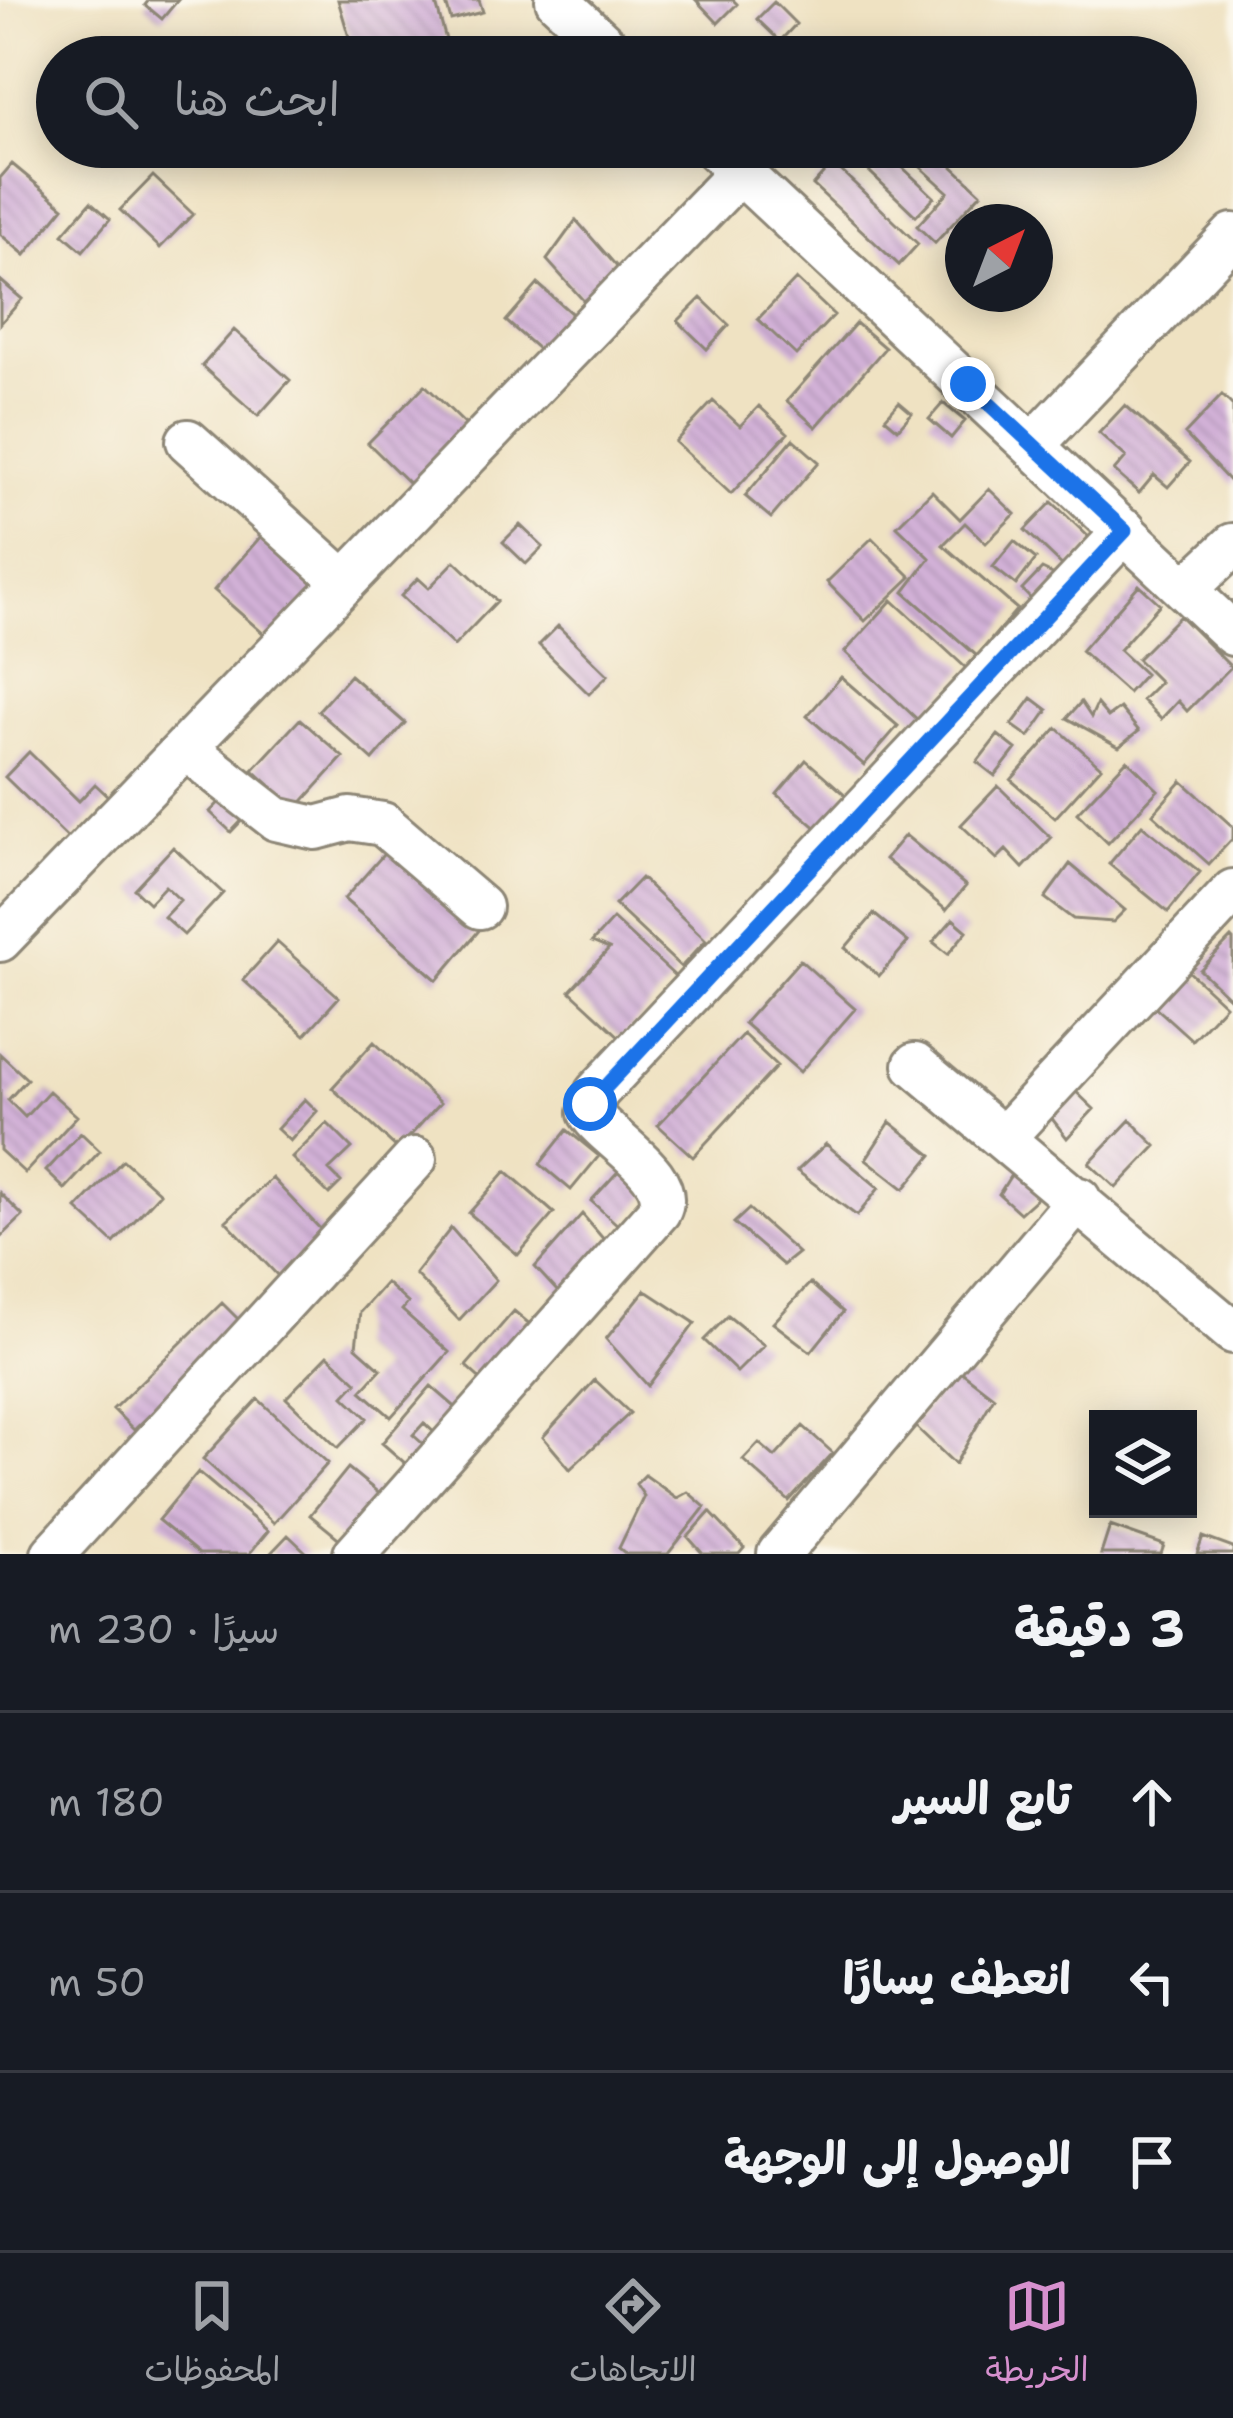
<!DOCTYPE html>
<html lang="ar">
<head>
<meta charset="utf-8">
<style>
	:root { --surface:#171b24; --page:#242831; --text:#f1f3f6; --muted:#9ea1a6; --line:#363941; --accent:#d690ce }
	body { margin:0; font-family:"Shantell Sans","Playpen Sans Arabic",sans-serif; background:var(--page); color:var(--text); direction:rtl }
	.controls { position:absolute; right:36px; bottom:36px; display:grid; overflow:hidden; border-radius:0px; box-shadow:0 6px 30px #0003 }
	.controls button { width:108px; height:108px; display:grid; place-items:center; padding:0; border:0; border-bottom:3px solid var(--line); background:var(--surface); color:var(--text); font:60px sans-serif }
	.compass { position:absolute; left:945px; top:204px; width:108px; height:108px; border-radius:50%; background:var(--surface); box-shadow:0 6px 30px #0003; rotate:42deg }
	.stop { position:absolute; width:36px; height:36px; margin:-27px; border:9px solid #1a73e8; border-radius:50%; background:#fff }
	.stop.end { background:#1a73e8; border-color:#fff; box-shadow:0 3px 12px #0008 }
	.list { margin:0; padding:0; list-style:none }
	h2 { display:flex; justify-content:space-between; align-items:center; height:156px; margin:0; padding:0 48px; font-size:51px }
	h2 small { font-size:39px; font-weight:400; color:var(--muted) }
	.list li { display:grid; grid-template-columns:78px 1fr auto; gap:36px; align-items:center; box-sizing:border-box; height:180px; padding:0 48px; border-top:3px solid var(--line) }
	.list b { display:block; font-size:45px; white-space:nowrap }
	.list em { font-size:39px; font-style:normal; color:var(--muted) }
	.icon { flex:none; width:66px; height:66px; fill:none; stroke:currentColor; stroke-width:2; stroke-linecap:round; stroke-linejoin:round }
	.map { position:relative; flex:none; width:1233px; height:1554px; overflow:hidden; direction:ltr }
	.search { position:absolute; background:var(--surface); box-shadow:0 6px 30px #0003; left:36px; right:36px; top:36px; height:132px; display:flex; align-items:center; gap:30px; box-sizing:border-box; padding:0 42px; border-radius:66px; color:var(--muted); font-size:45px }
	.sheet { height:696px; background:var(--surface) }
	nav { display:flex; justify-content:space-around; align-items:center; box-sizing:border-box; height:168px; border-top:3px solid var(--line); background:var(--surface); font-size:33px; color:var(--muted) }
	nav a { display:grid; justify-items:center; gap:6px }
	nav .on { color:var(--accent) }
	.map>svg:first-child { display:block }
</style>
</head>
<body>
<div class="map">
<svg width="1233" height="1554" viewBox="0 0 1233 1554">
	<defs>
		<pattern id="building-back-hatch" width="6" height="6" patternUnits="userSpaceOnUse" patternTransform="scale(3)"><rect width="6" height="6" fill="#d2b1d7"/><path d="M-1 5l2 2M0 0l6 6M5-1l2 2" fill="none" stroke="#b498b9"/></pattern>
	</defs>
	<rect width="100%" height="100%" fill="#fbf7ec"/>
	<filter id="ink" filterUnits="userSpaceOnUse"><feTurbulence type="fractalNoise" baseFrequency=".00833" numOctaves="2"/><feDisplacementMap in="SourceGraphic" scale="24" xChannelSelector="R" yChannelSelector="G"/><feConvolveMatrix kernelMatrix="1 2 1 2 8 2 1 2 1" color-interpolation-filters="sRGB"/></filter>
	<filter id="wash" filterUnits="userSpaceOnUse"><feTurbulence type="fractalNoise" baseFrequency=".004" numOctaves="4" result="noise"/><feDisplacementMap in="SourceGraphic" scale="48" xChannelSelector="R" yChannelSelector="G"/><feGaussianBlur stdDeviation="2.7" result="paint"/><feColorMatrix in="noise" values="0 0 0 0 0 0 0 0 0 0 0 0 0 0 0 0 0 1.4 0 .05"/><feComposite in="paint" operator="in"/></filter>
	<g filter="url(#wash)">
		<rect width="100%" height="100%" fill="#efe2c2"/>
		<g id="blocks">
			<path fill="url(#building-back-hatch)" d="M149,0h29l-16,19 -17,-14z
				M338,0h97l13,47 -36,10h-57z
				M445,0h34l4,12 -32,8z
				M696,0h37l4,4 -19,19z
				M774,2l22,22 -16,17 -23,-22z
				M852,147h29l53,50 -18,19 -68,-65z
				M899,147h33l49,46 -46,50 -18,-17 31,-34z
				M833,163l85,81 -19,21 -86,-80z
				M12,164l52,43 -39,48 -25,-21v-56z
				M153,176l40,38 -33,34 -40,-38z
				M91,202l19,17 -27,32 -20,-17z
				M576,220l50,57 -36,31 -43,-48z
				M796,279l38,36 -38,40 -38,-36z
				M0,280l22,19 -22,25z
				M538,284l41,36 -32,37 -41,-36z
				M701,298l28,27 -22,24 -29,-28z
				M856,323l29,25 -69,79 -29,-26z
				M234,330l56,50 -32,36 -56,-50z
				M425,385l51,50 -57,58 -51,-50z
				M1222,395l11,11v79l-48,-51z
				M713,401l27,25 19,-20 29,27 -57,61 -56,-52z
				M899,402l13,11 -14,16 -13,-11z
				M943,403l22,18 -14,17 -22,-19z
				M1125,405l65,57 -22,25 -14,-12 -15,18 -25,-22 12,-14 -27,-24z
				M793,439l26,23 -48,56 -26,-22z
				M989,489l26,25 -29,29 -21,-20 -22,22 74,64 -40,47 -73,-64 26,-34 -33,-32 35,-35 28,28z
				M1052,502l42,40 -27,28 -42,-40z
				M520,525l23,22 -17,17 -23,-22z
				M262,535l61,52 -49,56 -60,-53z
				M872,538l39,39 -46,44 -38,-39z
				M1014,541l22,18 -20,26 -23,-18z
				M455,561l42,40 -43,45 -53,-50 17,-18 11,10z
				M1042,569l21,10 -25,27 -16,-16z
				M1139,585l21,19 -41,46 26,24 -17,19 -47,-42z
				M892,600l74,68 -48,52 -73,-68z
				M1180,616l51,51 -44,44 -9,-10 -17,18 -19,-19 18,-18 -23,-23z
				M558,626l50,49 -19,19 -50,-49z
				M350,675l55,48 -32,37 -55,-49z
				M841,677l57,49 -34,39 -57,-49z
				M1032,698l16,12 -19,27 -17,-12z
				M1081,702l10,15 6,-13 11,13 12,-9 19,23 -20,16 -52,-29z
				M300,719l43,38 -47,52 -43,-39z
				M1057,728l44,39 -46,51 -44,-38z
				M998,735l18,14 -21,27 -18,-14z
				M29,752l50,49 16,-17 15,14 -40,42 -65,-63z
				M806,760l43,38 -29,33 -43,-37z
				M1127,760l31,30 -50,53 -31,-30z
				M1182,781l51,46v11l-24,26 -56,-50z
				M998,786l53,52 -28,30 -17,-18 -9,9 -36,-34z
				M229,792l21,20 -19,20 -21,-20z
				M1142,825l58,47 -32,40 -59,-48z
				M905,835l61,51 -20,24 -61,-51z
				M173,847l50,46 -39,42 -20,-18 16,-17 -15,-14 -16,17 -15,-14z
				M390,847l92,80 -45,53 -93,-81z
				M1070,864l55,46 -12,12 -40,-3 -28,-21z
				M641,878l65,62 -25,27 -66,-62z
				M874,914l34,28 -29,34 -34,-28z
				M613,919l63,58 -55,61 -51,-47 39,-42 -17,-7z
				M953,919l14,12 -19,23 -15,-12z
				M1231,938l2,2v61l-33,-31z
				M277,942l62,55 -34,38 -62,-55z
				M800,960l55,49 -55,63 -56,-49z
				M1185,968l40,37 -33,35 -40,-36z
				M743,1034l34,32 -84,91 -35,-32z
				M374,1042l66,61 -42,46 -66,-61z
				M0,1054l27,25 -19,21 17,17 24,-26 28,25 -52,57 -25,-23z
				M1069,1085l25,24 -27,29 -21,-27z
				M305,1099l12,12 -27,30 -13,-12z
				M1130,1120l26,26 -40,42 -27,-25z
				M890,1122l42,33 -28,34 -38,-30z
				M327,1123l25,25 -23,22 12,12 -12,12 -37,-36z
				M567,1130l32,26 -28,34 -31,-26z
				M81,1133l19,18 -35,38 -19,-18z
				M826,1144l53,44 -22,28 -60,-45z
				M123,1160l37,33 -46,50 -37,-34z
				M1018,1164l31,23 -29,26 -21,-19z
				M623,1166l28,25 -32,35 -28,-25z
				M506,1171l48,42 -36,42 -49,-42z
				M272,1178l53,56 -46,43 -53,-56z
				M0,1193l23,23 -23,22z
				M749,1209l49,44 -15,12 -49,-42z
				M582,1214l35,41 -46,51 -36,-39z
				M451,1228l45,52 -37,40 -44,-46z
				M386,1283l22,20 -6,7 47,42 -58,65 -30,-26 20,-22 -25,-22 4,-35z
				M810,1283l33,29 -32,40 -38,-29z
				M645,1290l50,33 -47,63 -42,-47z
				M222,1303l21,21 -109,106 -21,-21z
				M514,1311l30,25 -49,56 -29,-26z
				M728,1316l36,29 -27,27 -33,-32z
				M328,1355l29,27 -13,14 23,22 -29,30 -52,-50z
				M959,1370l35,27 -39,67 -42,-40z
				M595,1380l35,33 -60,56 -27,-32z
				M431,1386l30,26 -22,25 -15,-14 -11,12 18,16 -17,20 -32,-28z
				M258,1399l70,64 -54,60 -71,-64z
				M803,1426l30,27 -44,48 -46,-41 16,-17 16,14z
				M348,1468l38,31 -38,47 -38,-31z
				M198,1472l70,59 -19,23h-50l-41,-34z
				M645,1475l32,23 11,-6 17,15 -37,47h-42l-7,-6 25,-52 -8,-12z
				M710,1512l34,36 -5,6h-36l-15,-17z
				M1110,1526l54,19 -3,9h-60z
				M288,1535l20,19h-38z
				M1203,1537l30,11v6h-36z"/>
		</g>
	</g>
	<g filter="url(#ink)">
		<use href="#blocks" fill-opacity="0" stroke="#8d8676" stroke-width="3"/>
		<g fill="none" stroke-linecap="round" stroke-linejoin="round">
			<defs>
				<path id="minor" d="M557,0l61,57
					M713,147l520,487
					M188,441l157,141
					M1033,445l200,-210
					M1186,589l47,-44
					M185,748l91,71 40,9 34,-9 33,5 97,83
					M0,940l740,-768
					M915,1065l318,267
					M1004,1137l229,-246
					M53,1554l362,-395
					M355,1554l304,-343c18,-35 -52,-71 -69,-98l6,-20 529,-562
					M779,1554l300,-355"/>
			</defs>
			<use href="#minor" stroke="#8d8676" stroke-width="48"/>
			<use href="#minor" stroke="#fff" stroke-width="42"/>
		</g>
	</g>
	<g fill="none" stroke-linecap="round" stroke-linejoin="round" filter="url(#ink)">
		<path stroke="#1a73e8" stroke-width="15" d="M590,1104l535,-573 -157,-147"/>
	</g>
</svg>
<div class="controls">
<button><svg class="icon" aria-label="layers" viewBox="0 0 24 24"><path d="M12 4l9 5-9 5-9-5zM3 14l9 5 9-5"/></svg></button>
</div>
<svg class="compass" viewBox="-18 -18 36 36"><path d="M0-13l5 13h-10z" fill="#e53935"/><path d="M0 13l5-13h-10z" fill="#9ea1a6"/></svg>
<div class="stop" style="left:590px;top:1104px"></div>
<div class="stop end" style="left:968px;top:384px"></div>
<div class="search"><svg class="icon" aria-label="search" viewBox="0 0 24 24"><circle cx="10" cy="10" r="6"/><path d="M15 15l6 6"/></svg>ابحث هنا</div>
</div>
<section class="sheet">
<h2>3 دقيقة<small>سيرًا · 230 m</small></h2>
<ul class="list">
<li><svg class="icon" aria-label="ahead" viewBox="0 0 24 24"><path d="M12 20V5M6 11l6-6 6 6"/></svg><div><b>تابع السير</b></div><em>180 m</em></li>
<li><svg class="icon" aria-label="left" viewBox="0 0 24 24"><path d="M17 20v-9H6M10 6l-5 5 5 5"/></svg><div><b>انعطف يسارًا</b></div><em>50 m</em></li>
<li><svg class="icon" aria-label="arrive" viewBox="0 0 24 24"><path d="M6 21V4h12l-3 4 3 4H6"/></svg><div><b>الوصول إلى الوجهة</b></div></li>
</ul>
</section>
<nav>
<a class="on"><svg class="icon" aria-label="map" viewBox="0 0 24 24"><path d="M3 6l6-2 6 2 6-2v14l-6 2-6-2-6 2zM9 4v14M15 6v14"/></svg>الخريطة</a>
<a><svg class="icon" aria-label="directions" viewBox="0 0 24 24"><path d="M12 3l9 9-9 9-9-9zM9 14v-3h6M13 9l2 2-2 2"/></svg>الاتجاهات</a>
<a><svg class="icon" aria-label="saved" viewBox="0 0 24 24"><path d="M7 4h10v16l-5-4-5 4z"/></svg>المحفوظات</a>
</nav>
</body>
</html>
